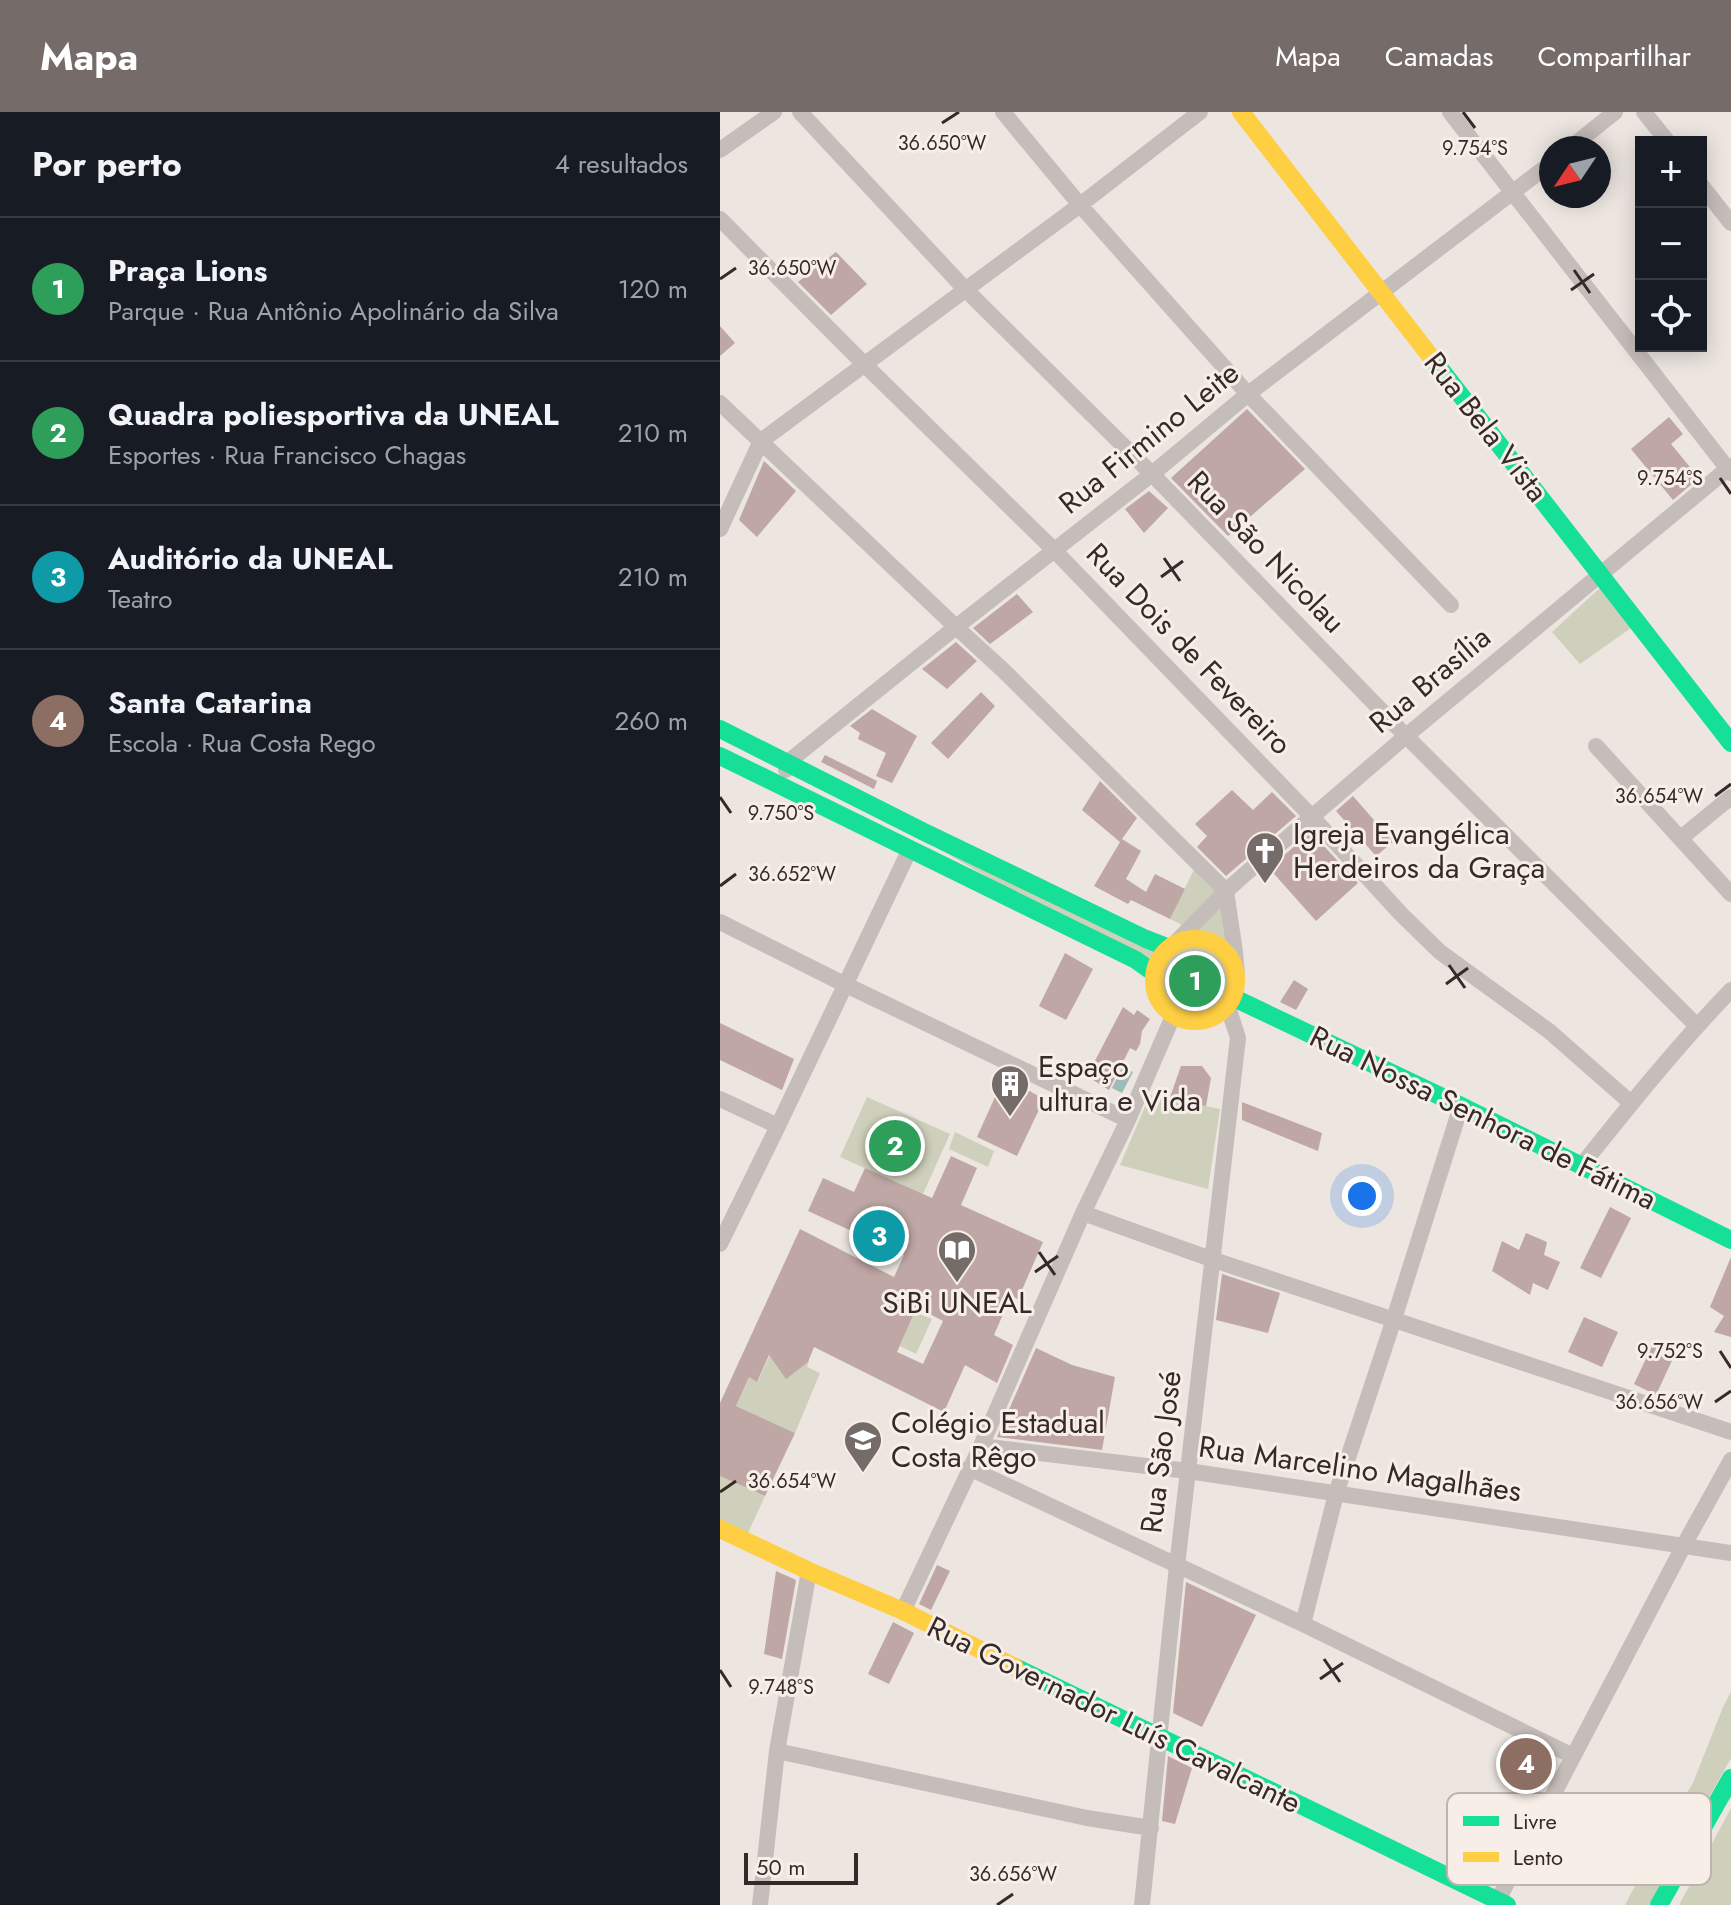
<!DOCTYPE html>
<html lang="pt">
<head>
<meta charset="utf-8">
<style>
	:root { --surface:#171b24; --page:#20242c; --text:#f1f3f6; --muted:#9ea1a6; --line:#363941; --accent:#756b68 }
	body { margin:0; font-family:Jost,sans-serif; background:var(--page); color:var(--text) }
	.controls { position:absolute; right:24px; top:24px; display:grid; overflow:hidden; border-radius:0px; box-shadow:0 4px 20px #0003 }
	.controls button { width:72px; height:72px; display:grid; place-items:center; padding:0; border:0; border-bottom:2px solid var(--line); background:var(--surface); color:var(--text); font:40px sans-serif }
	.compass { position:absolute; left:819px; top:24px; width:72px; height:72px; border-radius:50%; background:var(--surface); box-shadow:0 4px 20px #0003; rotate:235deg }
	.scale { position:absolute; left:24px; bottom:20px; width:114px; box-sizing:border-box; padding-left:8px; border:4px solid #352a28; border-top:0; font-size:22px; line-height:28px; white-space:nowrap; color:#352a28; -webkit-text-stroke:6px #f8eee8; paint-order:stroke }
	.you { position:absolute; left:642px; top:1084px; width:28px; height:28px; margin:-20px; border:6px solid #fff; border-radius:50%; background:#1a73e8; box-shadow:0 0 0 12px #1a73e833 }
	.badge { display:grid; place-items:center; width:52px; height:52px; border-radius:50%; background:var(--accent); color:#fff; font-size:26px; font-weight:700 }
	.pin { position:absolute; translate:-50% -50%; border:4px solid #fff; box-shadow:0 2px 8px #0006 }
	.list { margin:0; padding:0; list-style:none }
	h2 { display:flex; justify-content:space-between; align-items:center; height:104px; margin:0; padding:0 32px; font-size:34px }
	h2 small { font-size:26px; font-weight:400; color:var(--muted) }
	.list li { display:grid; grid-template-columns:52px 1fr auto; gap:24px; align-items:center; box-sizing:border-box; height:144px; padding:0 32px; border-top:2px solid var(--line) }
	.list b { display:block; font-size:30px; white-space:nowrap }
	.list p { margin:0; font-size:26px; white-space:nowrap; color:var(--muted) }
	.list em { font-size:26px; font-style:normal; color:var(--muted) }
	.icon { flex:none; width:44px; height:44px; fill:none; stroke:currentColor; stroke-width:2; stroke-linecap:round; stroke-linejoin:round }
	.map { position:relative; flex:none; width:1011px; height:1793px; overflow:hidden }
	header { display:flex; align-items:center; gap:48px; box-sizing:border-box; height:112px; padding:0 40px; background:var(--accent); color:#fff }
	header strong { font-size:38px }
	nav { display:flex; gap:44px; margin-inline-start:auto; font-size:28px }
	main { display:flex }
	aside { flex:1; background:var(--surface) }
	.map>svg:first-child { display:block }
</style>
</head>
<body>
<header>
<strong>Mapa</strong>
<nav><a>Mapa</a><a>Camadas</a><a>Compartilhar</a></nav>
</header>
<main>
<aside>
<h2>Por perto<small>4 resultados</small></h2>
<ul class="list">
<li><span class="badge" style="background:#2e9e5b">1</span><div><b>Praça Lions</b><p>Parque · Rua Antônio Apolinário da Silva</p></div><em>120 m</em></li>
<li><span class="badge" style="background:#2e9e5b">2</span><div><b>Quadra poliesportiva da UNEAL</b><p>Esportes · Rua Francisco Chagas</p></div><em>210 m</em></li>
<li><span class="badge" style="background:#0f9aa8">3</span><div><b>Auditório da UNEAL</b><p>Teatro</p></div><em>210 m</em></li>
<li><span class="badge" style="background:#8d6e63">4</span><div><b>Santa Catarina</b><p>Escola · Rua Costa Rego</p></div><em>260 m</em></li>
</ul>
</aside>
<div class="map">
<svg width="1011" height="1793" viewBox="0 0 1011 1793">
	<rect width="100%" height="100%" fill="#ece5e0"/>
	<path fill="#cfd0bb" d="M882,474l29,42 -51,36 -28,-32z
		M68,650l381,186 19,-20 -18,-9 27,-56 29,28 11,84c-1,33 -22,53 -55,43 -8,-2 -16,-7 -21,-14 -6,-10 -7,-20 -7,-31z
		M430,983l70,14 -12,80 -88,-24z
		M147,985l83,37 -27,60 -83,-37z
		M235,1020l39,19 -6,16 -39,-18z
		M195,1200l17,7 -16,35 -16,-8z
		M55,1232l34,17 -2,6 13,6 -25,60 -59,-27 13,-29 9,4z
		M0,1364l45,20 -18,39 -27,-12z
		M1011,1580v66l-82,147h-24l40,-77 28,-45 30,-76z
		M1011,1697v96h-52l51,-95z"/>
	<path fill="#9ebcb7" d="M402,955l11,5 -11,21 -10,-5z"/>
	<path fill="#bea7a4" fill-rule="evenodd" d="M116,140l31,32 -36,31 -33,-33z
		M0,214l15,17 -15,13z
		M527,297l58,60 -77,67 -57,-58z
		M949,305l14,17 -12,10 28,34 -26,22 -42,-51z
		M44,349l32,30 -39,46 -18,-17z
		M429,379l19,17 -24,25 -19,-24z
		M297,482l16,18 -43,32 -17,-16z
		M236,530l21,19 -30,28 -25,-20z
		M261,580l14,14 -47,53 -17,-16z
		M152,597l45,27 -25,47 -16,-7 10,-23 -28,-14 2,-6 -10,-7z
		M105,643l52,26 -3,8 -53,-27z
		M380,669l37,37 -15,21 19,12 -15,28 20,13 9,-18 30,15 -15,30 -39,-19 -3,4 -34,-18 26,-44 -38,-32z
		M512,678l21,20 19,-18 24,24 -70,60 -29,-29 10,-11 -12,-12z
		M633,684l40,46 -17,14 -40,-45z
		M591,720l47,51 -42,38 -47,-53z
		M345,841l28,16 -27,51 -27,-14z
		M574,868l14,9 -12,21 -16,-8z
		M403,895l11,8 3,-5 13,9 -8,12 -2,13 -4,7 -6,-3 -21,42 -22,-14z
		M0,911l74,36 -12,31 -62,-30z
		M461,954h21l9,12 -5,28 -37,-6z
		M284,965l40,22 -27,57 -40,-19z
		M522,990l80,31 -4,18 -76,-31z
		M231,1044l26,12 -16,37 82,37 -25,57 -7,-3 -17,39 19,10 -16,38 -32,-18 -21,47 -130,-65 -6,15 -22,17 -17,-24 -12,27 -8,-5 -13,29 59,27 -30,63 -45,-20v-73l80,-174 94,48 10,-22 -96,-44 15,-33 31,14 11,-24 67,30zM197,1195l26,14 -20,43 -26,-12z
		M890,1095l21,11 -30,60 -21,-10z
		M806,1121l21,9 -3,13 16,7 -12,28 -15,-7 -3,12 -38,-24 10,-30 17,9z
		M1011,1145v80l-17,-5 10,-16 -14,-9z
		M502,1162l58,19 -12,40 -52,-13z
		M864,1205l34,15 -16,35 -34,-15z
		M933,1232l22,10 -19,41 -22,-11z
		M316,1236l36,17 43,12 -13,73 -105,-13z
		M217,1453l13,6 -19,39 -12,-6z
		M56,1459l20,9 -14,79 -18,-5z
		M466,1470l70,33 -54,112 -29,-14z
		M173,1510l21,11 -25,51 -21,-10z
		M448,1644l24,12 -17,56 -13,-3z"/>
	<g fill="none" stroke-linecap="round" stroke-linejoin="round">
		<path stroke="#c5bdba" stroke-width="16" d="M80,0l165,177 187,185 254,262 291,290
			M283,0l77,93 168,189 203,211
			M730,0l281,361
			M924,0l24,30
			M850,36l45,-36
			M0,38l54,-38
			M981,73l30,38
			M0,107l145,146 189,185 258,267 89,97 39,38 109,79 82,72
			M0,291l236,224 48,44 222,220
			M0,417l41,-88 319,-236 120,-93
			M876,634l135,148
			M66,658l2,-8 168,-135 196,-153 96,-80 303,-231
			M961,726l50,-41
			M506,779l9,61 2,23
			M0,810l126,63 282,135
			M453,833l53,-54 18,-16 162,-139 325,-270
			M0,987l58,27
			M861,1054c48,-60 96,-120 150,-176
			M363,1101l128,46 520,173
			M0,1132l58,-118 132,-277
			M261,1334l207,25 543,82
			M249,1356l334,156 270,132
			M183,1499l78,-165 102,-233 45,-93 45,-104
			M583,1512l33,-130 58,-175 67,-213
			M57,1639l310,67 64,10
			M778,1788l186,-355 47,-85
			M40,1793l17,-154 32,-180
			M422,1793l35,-339 61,-528 -10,-31"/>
		<path stroke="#16e098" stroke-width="18" d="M711,245l300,386
			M0,617l204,103 222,107 23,9
			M0,644l416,204 18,13
			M514,886l227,108 270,134
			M295,1555l492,238
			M939,1793l72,-127"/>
		<path stroke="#ffcf43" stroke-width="18" d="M521,0l190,245
			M434 868a41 41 0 1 1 82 0a41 41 0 1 1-82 0Z
			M0,1417l89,42 94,40 112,56"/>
	</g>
	<path fill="none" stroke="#352a28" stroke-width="3" d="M743,0l12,16M222,11l17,-11M854,158l16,23M0,167l16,-11M851,178l23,-16M1000,366l11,16M444,446l16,23M441,465l22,-16M995,684l16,-12M0,685l11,16M0,774l16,-12M729,853l16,23M726,872l22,-16M319,1140l16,23M315,1160l23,-16M1000,1239l11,17M995,1290l16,-11M0,1380l16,-11M604,1547l16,23M0,1558l11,17M600,1567l23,-16M277,1793l16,-11"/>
	<defs>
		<symbol id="church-pin" viewBox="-11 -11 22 30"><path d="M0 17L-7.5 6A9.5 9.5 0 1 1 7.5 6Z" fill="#756b68" stroke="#f8eee8"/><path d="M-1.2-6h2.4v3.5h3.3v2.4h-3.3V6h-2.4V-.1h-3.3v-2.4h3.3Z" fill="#fff"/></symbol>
		<symbol id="building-pin" viewBox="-11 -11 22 30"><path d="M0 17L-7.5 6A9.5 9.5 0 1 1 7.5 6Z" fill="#756b68" stroke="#f8eee8"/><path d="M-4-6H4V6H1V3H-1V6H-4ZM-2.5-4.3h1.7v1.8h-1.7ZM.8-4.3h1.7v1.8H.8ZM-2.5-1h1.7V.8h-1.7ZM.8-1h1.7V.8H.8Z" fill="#fff"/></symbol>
		<symbol id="library-pin" viewBox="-11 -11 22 30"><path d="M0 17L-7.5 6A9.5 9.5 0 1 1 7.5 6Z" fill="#756b68" stroke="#f8eee8"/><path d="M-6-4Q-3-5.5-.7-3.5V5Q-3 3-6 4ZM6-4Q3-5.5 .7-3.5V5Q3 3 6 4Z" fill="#fff"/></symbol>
		<symbol id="school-pin" viewBox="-11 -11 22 30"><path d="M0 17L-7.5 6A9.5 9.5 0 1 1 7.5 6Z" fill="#756b68" stroke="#f8eee8"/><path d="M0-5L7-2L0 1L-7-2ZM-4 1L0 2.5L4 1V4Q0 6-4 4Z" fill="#fff"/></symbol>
	</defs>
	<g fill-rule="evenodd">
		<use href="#church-pin" x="523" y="717" width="44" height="60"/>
		<use href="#building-pin" x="268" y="950" width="44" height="60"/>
		<use href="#library-pin" x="215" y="1116" width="44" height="60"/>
		<use href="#school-pin" x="121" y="1306" width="44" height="60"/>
	</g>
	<g text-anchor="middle" stroke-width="6" stroke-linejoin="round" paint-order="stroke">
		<g font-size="30" fill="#352a28" stroke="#f8eee8">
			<text transform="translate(766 315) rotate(52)" y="10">Rua Bela Vista</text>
			<text transform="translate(429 326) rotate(-39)" y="10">Rua Firmino Leite</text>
			<text transform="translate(546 440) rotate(46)" y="10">Rua São Nicolau</text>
			<text transform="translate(469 537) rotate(46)" y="10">Rua Dois de Fevereiro</text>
			<text transform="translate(710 568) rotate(-40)" y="10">Rua Brasília</text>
			<text transform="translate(763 1006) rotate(26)" y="10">Rua Nossa Senhora de Fátima</text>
			<text transform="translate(441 1340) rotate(-83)" y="10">Rua São José</text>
			<text transform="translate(640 1357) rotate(8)" y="10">Rua Marcelino Magalhães</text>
			<text transform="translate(394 1603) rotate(26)" y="10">Rua Governador Luís Cavalcante</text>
		</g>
		<g font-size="30" fill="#352a28" stroke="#f8eee8" text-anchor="start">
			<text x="573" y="732">Igreja Evangélica<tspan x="573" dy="34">Herdeiros da Graça</tspan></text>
			<text x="318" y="965">Espaço<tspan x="318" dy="34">ultura e Vida</tspan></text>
			<text x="237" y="1201" text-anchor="middle">SiBi UNEAL</text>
			<text x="171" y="1321">Colégio Estadual<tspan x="171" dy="34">Costa Rêgo</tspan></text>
		</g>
	</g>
	<rect x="727" y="1681" width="264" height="92" rx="12" fill="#f8eee8" stroke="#beb3ae" stroke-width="2"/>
	<rect x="743" y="1704" width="36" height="10" fill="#16e098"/>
	<rect x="743" y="1740" width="36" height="10" fill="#ffcf43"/>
	<g font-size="22" fill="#352a28">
		<text x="793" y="1717">Livre</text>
		<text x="793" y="1753">Lento</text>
	</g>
	<g font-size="20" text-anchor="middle" fill="#352a28" stroke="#f8eee8" stroke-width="6" stroke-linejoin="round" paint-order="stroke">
		<text x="222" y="38">36.650°W</text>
		<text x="755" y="43">9.754°S</text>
		<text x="72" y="163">36.650°W</text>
		<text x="950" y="373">9.754°S</text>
		<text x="939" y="691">36.654°W</text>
		<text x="61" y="708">9.750°S</text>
		<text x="72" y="769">36.652°W</text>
		<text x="950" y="1246">9.752°S</text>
		<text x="939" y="1297">36.656°W</text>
		<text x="72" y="1376">36.654°W</text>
		<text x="61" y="1582">9.748°S</text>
		<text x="293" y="1769">36.656°W</text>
	</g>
</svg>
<div class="controls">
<button>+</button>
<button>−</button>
<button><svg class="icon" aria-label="locate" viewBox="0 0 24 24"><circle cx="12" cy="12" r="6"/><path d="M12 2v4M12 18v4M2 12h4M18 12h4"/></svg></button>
</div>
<svg class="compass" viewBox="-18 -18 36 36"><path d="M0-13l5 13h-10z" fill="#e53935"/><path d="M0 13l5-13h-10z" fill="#9ea1a6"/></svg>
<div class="scale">50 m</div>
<div class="you"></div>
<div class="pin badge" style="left:475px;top:869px;background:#2e9e5b">1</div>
<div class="pin badge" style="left:175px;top:1034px;background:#2e9e5b">2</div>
<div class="pin badge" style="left:159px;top:1124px;background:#0f9aa8">3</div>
<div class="pin badge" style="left:806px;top:1652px;background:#8d6e63">4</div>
</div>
</main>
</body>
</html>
